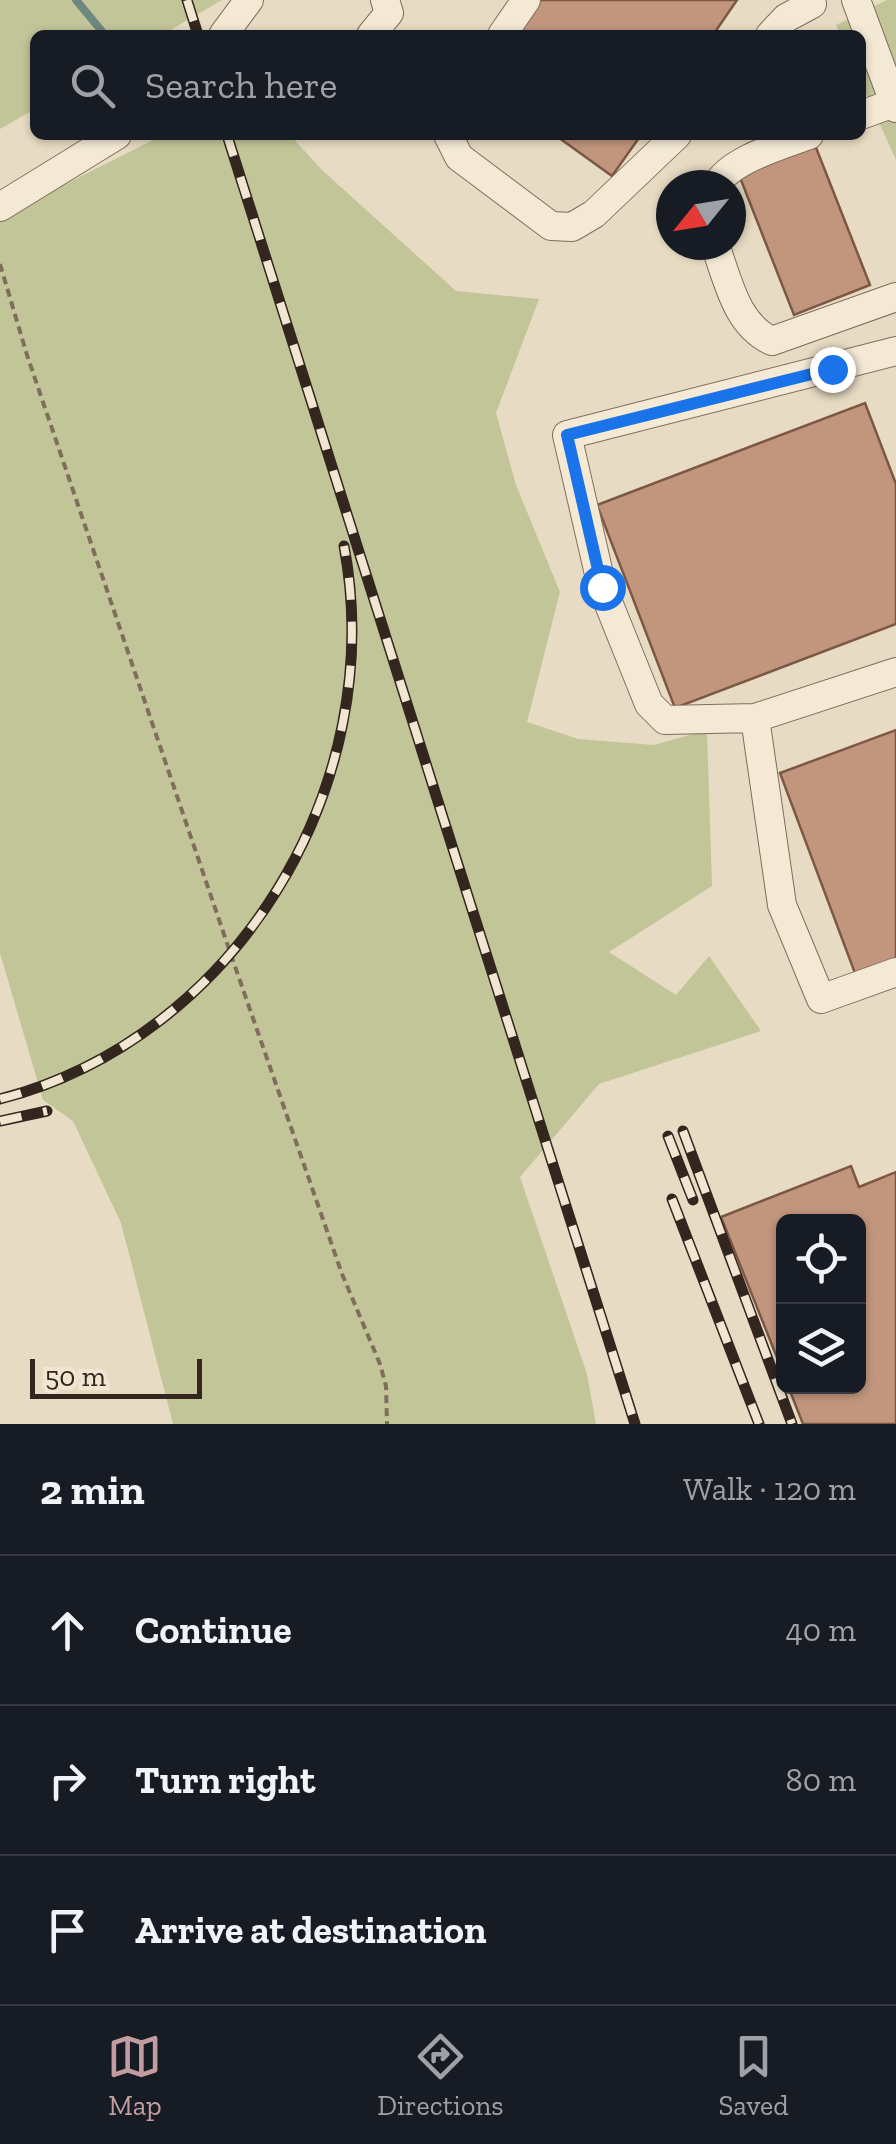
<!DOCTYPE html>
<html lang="en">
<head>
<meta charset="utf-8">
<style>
	:root { --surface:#171b24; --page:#20242c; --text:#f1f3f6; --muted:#9ea1a6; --line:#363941; --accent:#c29da0 }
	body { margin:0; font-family:"Zilla Slab",serif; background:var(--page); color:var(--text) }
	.controls { position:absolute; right:30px; bottom:30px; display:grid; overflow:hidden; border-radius:15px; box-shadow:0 2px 8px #0004 }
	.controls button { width:90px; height:90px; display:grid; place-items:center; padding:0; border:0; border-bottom:2px solid var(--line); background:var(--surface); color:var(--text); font:50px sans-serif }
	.compass { position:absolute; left:656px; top:170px; width:90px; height:90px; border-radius:50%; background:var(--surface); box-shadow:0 2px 8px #0004; rotate:240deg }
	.scale { position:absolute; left:30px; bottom:25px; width:172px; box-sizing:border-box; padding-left:10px; border:5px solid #32261e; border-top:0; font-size:28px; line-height:35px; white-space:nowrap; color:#32261e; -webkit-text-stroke:8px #f1e6d1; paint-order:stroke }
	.stop { position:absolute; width:30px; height:30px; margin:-22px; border:8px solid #1a73e8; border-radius:50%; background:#fff }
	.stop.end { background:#1a73e8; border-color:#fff; box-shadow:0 2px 10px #0008 }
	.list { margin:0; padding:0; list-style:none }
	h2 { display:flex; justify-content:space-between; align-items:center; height:130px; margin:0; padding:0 40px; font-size:42px }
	h2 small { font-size:32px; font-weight:400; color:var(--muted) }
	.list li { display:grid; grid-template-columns:65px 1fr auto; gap:30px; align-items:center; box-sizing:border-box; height:150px; padding:0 40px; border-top:2px solid var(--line) }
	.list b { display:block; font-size:38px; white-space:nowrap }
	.list em { font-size:32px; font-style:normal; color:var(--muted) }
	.icon { flex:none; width:55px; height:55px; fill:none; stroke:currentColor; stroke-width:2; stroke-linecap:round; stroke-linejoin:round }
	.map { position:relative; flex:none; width:896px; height:1424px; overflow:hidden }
	.search { position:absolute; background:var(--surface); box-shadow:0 2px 8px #0004; left:30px; right:30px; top:30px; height:110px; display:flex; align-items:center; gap:25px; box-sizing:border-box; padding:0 35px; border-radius:15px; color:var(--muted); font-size:38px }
	.sheet { height:580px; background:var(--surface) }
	nav { display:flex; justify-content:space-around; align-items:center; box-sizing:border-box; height:140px; border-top:2px solid var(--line); background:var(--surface); font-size:28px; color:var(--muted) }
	nav a { display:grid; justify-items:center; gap:5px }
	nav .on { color:var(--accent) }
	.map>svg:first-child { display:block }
</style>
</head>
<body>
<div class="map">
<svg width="896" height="1424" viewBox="0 0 896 1424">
	<rect width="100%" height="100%" fill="#e8dbc3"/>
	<path fill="#c2c598" d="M0,0h222l-60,35h-127v74l-35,20z
		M887,0h9v160l-35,-78v-47h-21l-4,-10z
		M163,135h127l32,35 134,121 83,8 -43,114 20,72 44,107 -33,130 51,17 76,6 53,-15 5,156 -103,66 67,43 33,-39 52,75 -162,53 -79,93 67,197 9,50h-423l-52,-201 -48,-102 -30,-21 -43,-147v-736z"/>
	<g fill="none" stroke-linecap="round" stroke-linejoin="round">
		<path stroke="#6d8880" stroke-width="8" d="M76,0l29,35"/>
	</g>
	<path fill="#c2967d" stroke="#7c5744" stroke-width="2.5" d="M538,0h199l-24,35h-200z
		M555,135h86l-29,41z
		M815,145l55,140 -76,30 -55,-140z
		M865,403l31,81v140l-221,84 -78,-203z
		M896,730v231l-40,15 -76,-203z
		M851,1166l8,21 37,-15v252h-93l-15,-38h70v-164h-74v153l-63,-158z"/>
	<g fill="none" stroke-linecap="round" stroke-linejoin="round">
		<defs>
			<path id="minor" d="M856,0l40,108
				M223,35l26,-35
				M371,35l18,-22 -4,-13
				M502,35l24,-35
				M770,35l16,-17 26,-14
				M861,115l33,-12
				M448,135l11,22 92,69 21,1 22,-13 83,-79
				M717,185c12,-25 66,-40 92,-50
				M0,207l117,-72
				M715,245c13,35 21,80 57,96l124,-44
				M896,351l-329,84 35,152 47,117 16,16 90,-2 141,-46
				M755,718l27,187 39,94 75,-27"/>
		</defs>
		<use href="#minor" stroke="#806d5c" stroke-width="30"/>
		<path stroke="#806d5c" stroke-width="4" stroke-dasharray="8 5" stroke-linecap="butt" d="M0,264l27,91 204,600 111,319 38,90 6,22 1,38"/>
		<use href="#minor" stroke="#f4e9d5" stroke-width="28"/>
		<defs>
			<path id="rail" d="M187,0l11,35
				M227,135l408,1289
				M0,1099c237,-61 389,-315 344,-553
				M0,1121l47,-10
				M683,1131l109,293
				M668,1136l25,64
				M672,1199l87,225"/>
		</defs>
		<use href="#rail" stroke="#32261e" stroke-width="11"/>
		<use href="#rail" stroke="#f1e6d1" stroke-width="8" stroke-dasharray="22" stroke-linecap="butt"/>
	</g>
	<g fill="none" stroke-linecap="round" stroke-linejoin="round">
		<path stroke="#1a73e8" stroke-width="12" d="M602,587l-35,-152 265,-66"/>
	</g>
</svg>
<div class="controls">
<button><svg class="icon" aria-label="locate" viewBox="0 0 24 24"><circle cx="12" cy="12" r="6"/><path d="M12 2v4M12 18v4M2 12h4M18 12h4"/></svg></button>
<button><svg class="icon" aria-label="layers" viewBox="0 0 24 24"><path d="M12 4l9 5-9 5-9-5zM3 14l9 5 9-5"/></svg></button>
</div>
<svg class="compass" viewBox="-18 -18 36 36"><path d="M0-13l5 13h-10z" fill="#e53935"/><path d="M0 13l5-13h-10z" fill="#9ea1a6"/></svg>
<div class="scale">50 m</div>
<div class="stop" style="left:602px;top:587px"></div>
<div class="stop end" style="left:832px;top:369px"></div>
<div class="search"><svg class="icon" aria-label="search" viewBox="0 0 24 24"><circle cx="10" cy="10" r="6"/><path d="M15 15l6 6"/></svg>Search here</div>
</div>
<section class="sheet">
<h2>2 min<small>Walk · 120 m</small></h2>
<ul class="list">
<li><svg class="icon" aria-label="ahead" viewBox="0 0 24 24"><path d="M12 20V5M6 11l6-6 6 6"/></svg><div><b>Continue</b></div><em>40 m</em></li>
<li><svg class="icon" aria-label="right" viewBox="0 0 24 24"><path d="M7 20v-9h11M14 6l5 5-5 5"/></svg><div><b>Turn right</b></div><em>80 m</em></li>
<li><svg class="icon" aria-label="arrive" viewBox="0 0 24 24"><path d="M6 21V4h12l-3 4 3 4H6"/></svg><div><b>Arrive at destination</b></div></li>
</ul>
</section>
<nav>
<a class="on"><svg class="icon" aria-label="map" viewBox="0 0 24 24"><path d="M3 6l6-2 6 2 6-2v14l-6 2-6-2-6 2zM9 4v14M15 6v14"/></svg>Map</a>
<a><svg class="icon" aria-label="directions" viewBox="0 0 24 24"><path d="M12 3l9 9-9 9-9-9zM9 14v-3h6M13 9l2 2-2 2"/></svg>Directions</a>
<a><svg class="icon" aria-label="saved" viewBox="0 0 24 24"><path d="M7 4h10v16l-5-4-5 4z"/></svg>Saved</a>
</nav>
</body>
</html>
